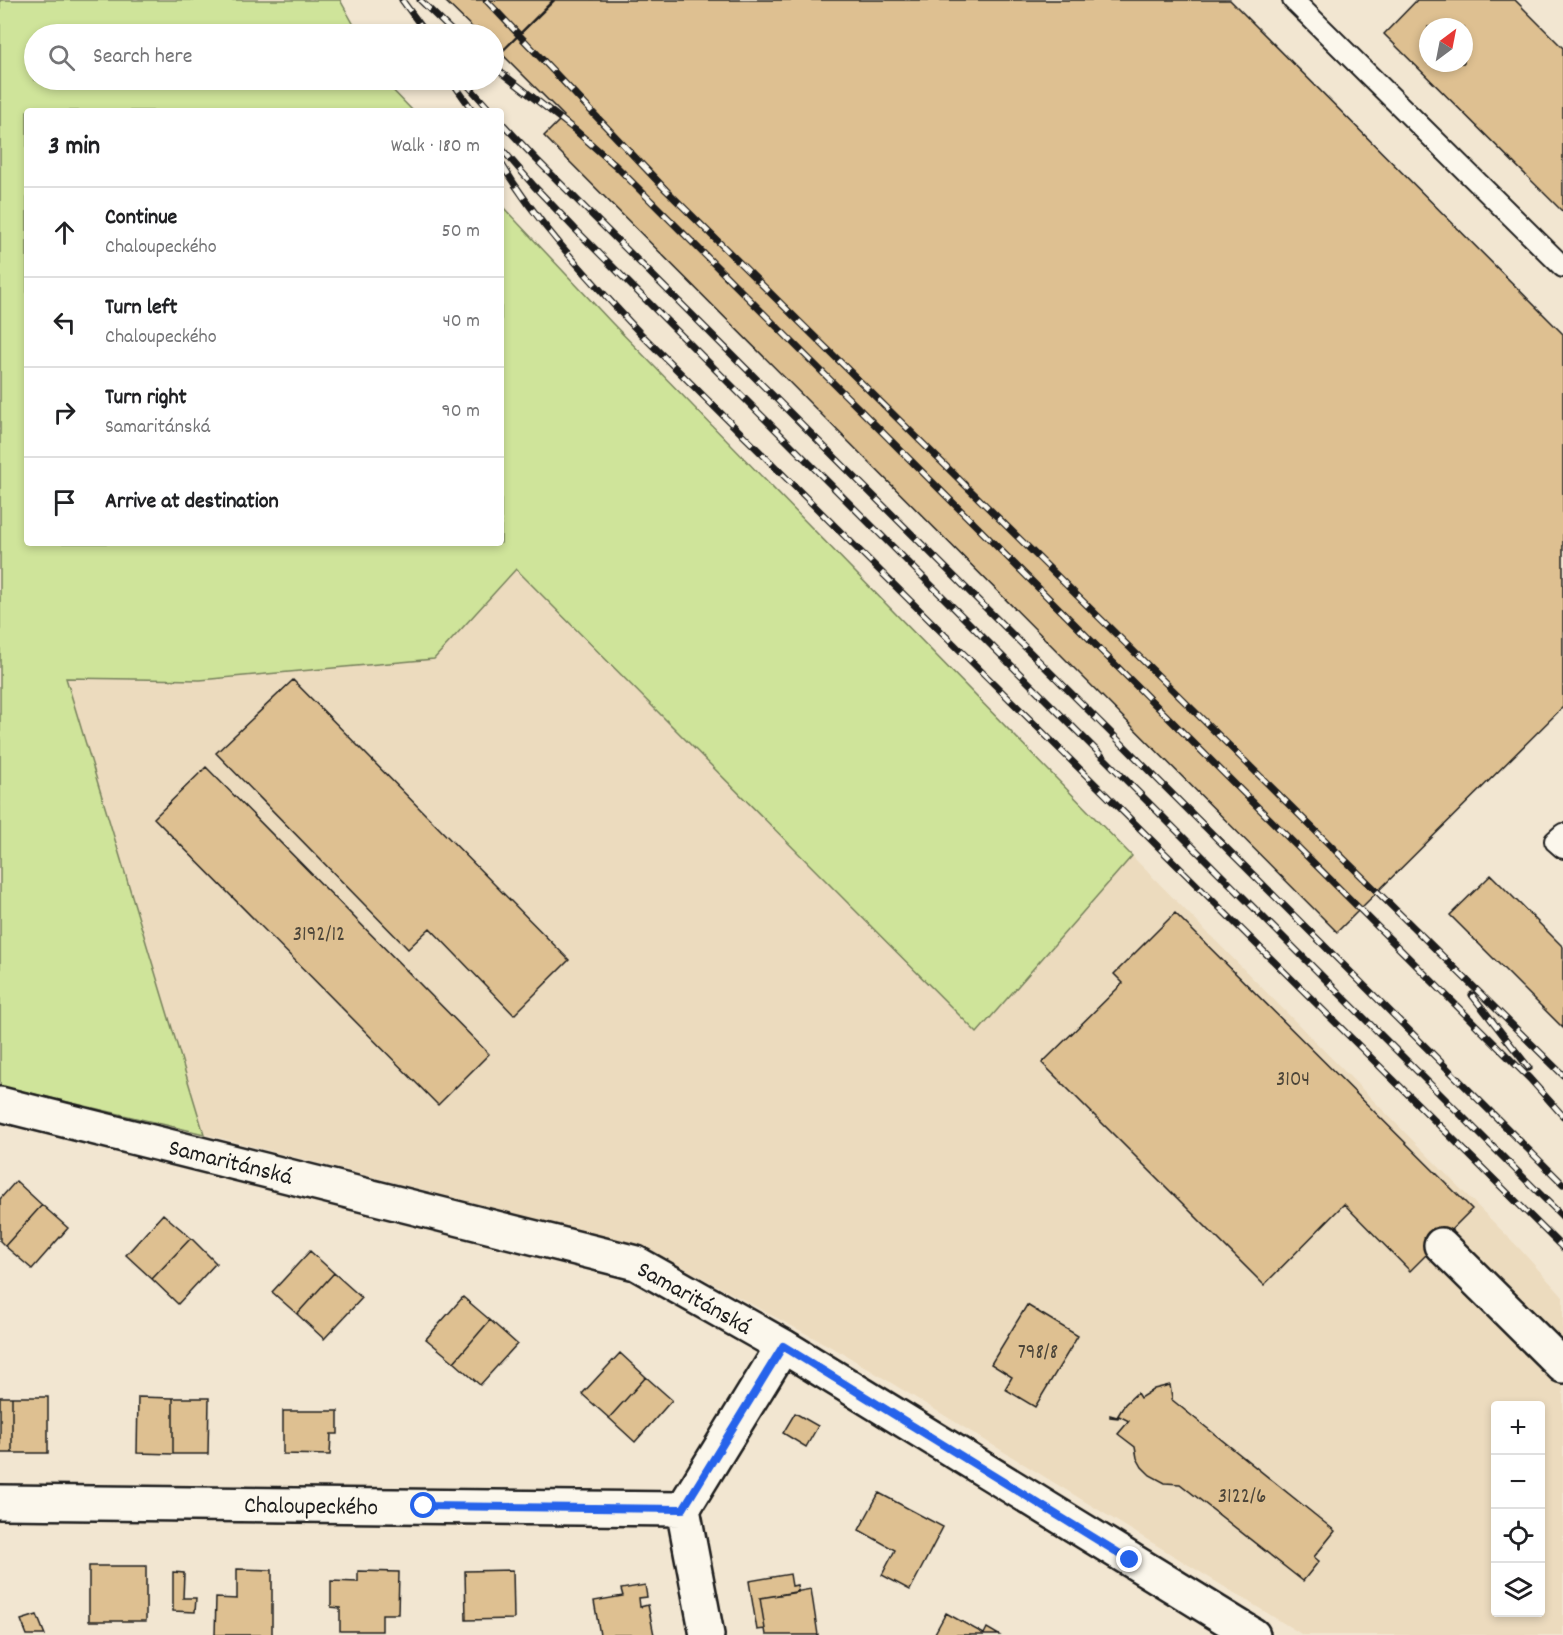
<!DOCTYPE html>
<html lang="en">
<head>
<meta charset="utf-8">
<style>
	:root { --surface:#fff; --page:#f6f6f6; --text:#202124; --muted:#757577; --line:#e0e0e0 }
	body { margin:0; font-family:Dekko,sans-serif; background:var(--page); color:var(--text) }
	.controls { position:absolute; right:18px; bottom:18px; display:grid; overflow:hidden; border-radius:6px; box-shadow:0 3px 9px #0003 }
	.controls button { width:54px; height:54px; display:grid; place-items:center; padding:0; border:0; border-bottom:2px solid var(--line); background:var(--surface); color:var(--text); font:30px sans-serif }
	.compass { position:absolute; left:1419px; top:18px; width:54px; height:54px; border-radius:50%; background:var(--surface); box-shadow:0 3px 9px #0003; rotate:32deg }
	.stop { position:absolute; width:18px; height:18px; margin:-14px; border:4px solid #2563eb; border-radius:50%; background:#fff }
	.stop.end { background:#2563eb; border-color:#fff; box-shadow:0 2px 6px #0008 }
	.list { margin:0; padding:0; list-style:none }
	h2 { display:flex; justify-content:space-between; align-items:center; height:78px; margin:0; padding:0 24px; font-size:26px }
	h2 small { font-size:20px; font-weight:400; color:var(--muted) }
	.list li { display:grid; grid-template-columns:39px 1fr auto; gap:18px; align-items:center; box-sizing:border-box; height:90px; padding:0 24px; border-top:2px solid var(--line) }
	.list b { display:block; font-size:22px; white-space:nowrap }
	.list p { margin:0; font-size:20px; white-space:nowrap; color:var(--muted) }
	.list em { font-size:20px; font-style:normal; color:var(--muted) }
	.icon { flex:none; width:33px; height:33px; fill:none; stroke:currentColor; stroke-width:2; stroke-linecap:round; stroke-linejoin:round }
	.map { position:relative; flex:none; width:1563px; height:1635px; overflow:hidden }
	.search { position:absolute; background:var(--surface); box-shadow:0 3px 9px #0003; left:24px; top:24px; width:480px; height:66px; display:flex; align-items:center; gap:15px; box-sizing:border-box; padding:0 21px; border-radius:33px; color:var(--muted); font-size:22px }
	.panel { position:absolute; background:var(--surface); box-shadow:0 3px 9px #0003; left:24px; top:108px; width:480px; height:438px; border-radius:6px }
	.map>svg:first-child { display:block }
</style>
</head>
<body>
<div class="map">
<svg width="1563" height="1635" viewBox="0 0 1563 1635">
	<rect width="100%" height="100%" fill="#f2e6d1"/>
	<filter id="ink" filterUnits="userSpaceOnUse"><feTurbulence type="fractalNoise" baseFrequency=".0167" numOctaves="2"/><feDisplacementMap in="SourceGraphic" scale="12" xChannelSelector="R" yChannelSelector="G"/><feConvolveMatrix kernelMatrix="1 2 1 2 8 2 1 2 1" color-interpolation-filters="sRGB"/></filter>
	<g filter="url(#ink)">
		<path fill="#ecdbbe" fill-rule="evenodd" d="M516,569l461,464 155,-177 387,392 44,49v338h-260l-459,-281 -201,-108 -439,-112 -138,-456 134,2 234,-21zM1496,1406h44v206h-44z"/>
		<path fill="#cfe49a" stroke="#76805b" stroke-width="1.5" d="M0,0h340l19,34h-325v46h349l30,31h-386v432h474v-338l111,118 520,533 -155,177 -461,-464 -82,90 -234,21 -134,-2 138,456 -204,-48z"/>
		<path fill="#dec091" stroke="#1c1c1c" stroke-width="1.5" fill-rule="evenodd" d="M444,0h109l-54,54 -5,-6v-14h-15z
			M555,0h675l333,334v373l-226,225 -793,-796 20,-20 -63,-63z
			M1417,0h98l48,48v164l-179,-178zM1428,27h36v36h-36z
			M293,680l276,280 -55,55 -84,-87 -22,21 -192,-196z
			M206,767l283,287 -51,51 -284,-287z
			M1491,875l72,72v81l-113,-113z
			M1175,913l297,296 -62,62 -66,-67 -80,81 -222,-222 81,-80 -9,-9z
			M16,1181l26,24 -37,41 -5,-5v-42z
			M42,1205l26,23 -36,41 -27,-23z
			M163,1214l28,24 -39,41 -26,-24z
			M191,1238l25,25 -38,41 -26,-25z
			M310,1251l24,22 -37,41 -25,-22z
			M334,1273l28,25 -38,41 -27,-25z
			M463,1297l27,23 -36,42 -28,-23z
			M1027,1305l51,31 -43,71 -30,-18 7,-12 -21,-13z
			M490,1320l27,24 -37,41 -26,-23z
			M620,1353l26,24 -37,41 -27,-24z
			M646,1377l26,23 -37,42 -26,-24z
			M1170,1385l2,13 -1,1 164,132 -21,26 5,4 -16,20 -123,-97 -15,-1 -15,-8 -8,-8 -5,-9 -2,-11 -17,-13 11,-13 -10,-5 -1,2 -8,-1v-2l7,2 8,-13 12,-11 3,5 14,-9z
			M0,1397h12v56h-12z
			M12,1397h36v56h-36z
			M138,1397l35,1v56l-36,-1z
			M173,1398h36l-1,56h-35z
			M283,1411h55v23h-7l-1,21 -47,-1z
			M795,1413l23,13 -12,21 -23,-14z
			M879,1493l64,34 -33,63 -28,-15 13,-25 -36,-20z
			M89,1566h57v55h-57z
			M237,1569l35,1v65h-57l1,-37 21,1z
			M513,1570l1,49 -48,1 -1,-49z
			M358,1571l41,1 -1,42h-16v17h-42v-23l-9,-1v-26l27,1z
			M173,1572l11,1 -1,25h13l-1,14 -22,-1z
			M790,1574l2,12 5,-1 1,7 -38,6 5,31 -8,1 -8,-49z
			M645,1585l2,12 -8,1 1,9 8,-2 6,30h-54l-6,-34 29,-5 -2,-7z
			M811,1589l7,46h-52l-6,-37z
			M946,1613l38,21 3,-6 12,7h-65z
			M37,1615l8,20h-18l-6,-15z"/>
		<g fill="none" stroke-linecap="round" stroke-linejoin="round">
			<defs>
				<path id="lane" d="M1293,0l270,267
					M1563,834l-8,7 8,7"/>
				<path id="street" d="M0,1104l636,159 147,83 470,289
					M1441,1245l122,121
					M0,1502l683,7 100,-163
					M683,1509l24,126"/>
			</defs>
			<use href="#lane" stroke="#1c1c1c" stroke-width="24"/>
			<use href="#street" stroke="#1c1c1c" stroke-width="38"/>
			<use href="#lane" stroke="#fbf7ec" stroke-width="20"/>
			<use href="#street" stroke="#fbf7ec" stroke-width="33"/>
			<defs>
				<path id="rail" d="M402,0l25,34
					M420,0l35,34
					M486,0l180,190 897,885
					M494,67l81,63 41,36 914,913 33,37
					M451,80l22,31
					M463,80l28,31
					M501,122l33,35 1029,1027
					M501,148l33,38 41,43 988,988
					M501,163c38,63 89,116 138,169l924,916
					M1472,995l57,73"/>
			</defs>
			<use href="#rail" stroke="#1c1c1c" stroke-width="7"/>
			<use href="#rail" stroke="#fbf7ec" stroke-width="4.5" stroke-dasharray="14" stroke-linecap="butt"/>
		</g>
	</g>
	<g fill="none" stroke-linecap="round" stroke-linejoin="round" filter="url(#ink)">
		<path stroke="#2563eb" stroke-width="8" d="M424,1506l259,3 100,-163 347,214"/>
	</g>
	<g text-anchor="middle" stroke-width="4.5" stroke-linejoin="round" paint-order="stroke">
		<g font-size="21" fill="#4c4539">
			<text x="319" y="940">3192/12</text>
			<text x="1293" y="1085">3104</text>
			<text x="1038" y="1358">798/8</text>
			<text x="1242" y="1502">3122/6</text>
		</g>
		<g font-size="24" fill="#1c1c1c" stroke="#fbf7ec">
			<text transform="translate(231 1161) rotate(14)" y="8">Samaritánská</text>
			<text transform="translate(695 1297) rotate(29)" y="8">Samaritánská</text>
			<text transform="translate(311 1505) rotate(1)" y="8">Chaloupeckého</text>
		</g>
	</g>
</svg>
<div class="controls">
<button>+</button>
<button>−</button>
<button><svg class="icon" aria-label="locate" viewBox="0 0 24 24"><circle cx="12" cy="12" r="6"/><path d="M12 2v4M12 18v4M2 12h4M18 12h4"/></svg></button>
<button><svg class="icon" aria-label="layers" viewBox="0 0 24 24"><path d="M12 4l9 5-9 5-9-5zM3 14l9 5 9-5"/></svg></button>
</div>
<svg class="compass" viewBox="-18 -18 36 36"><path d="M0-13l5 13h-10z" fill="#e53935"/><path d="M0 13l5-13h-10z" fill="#757577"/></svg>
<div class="stop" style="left:424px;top:1506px"></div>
<div class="stop end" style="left:1130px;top:1560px"></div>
<div class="search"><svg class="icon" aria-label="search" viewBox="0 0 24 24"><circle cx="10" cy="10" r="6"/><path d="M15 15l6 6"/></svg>Search here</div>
<section class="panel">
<h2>3 min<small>Walk · 180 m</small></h2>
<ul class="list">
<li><svg class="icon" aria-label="ahead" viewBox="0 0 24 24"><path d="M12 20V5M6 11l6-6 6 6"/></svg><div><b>Continue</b><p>Chaloupeckého</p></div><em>50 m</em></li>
<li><svg class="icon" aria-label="left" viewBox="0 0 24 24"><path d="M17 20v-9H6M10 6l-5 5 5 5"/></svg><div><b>Turn left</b><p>Chaloupeckého</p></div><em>40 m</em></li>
<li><svg class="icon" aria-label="right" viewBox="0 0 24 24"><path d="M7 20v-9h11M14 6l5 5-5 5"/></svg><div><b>Turn right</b><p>Samaritánská</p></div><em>90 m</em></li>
<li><svg class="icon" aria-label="arrive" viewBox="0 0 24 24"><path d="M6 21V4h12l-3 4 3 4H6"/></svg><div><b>Arrive at destination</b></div></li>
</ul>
</section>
</div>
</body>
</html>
